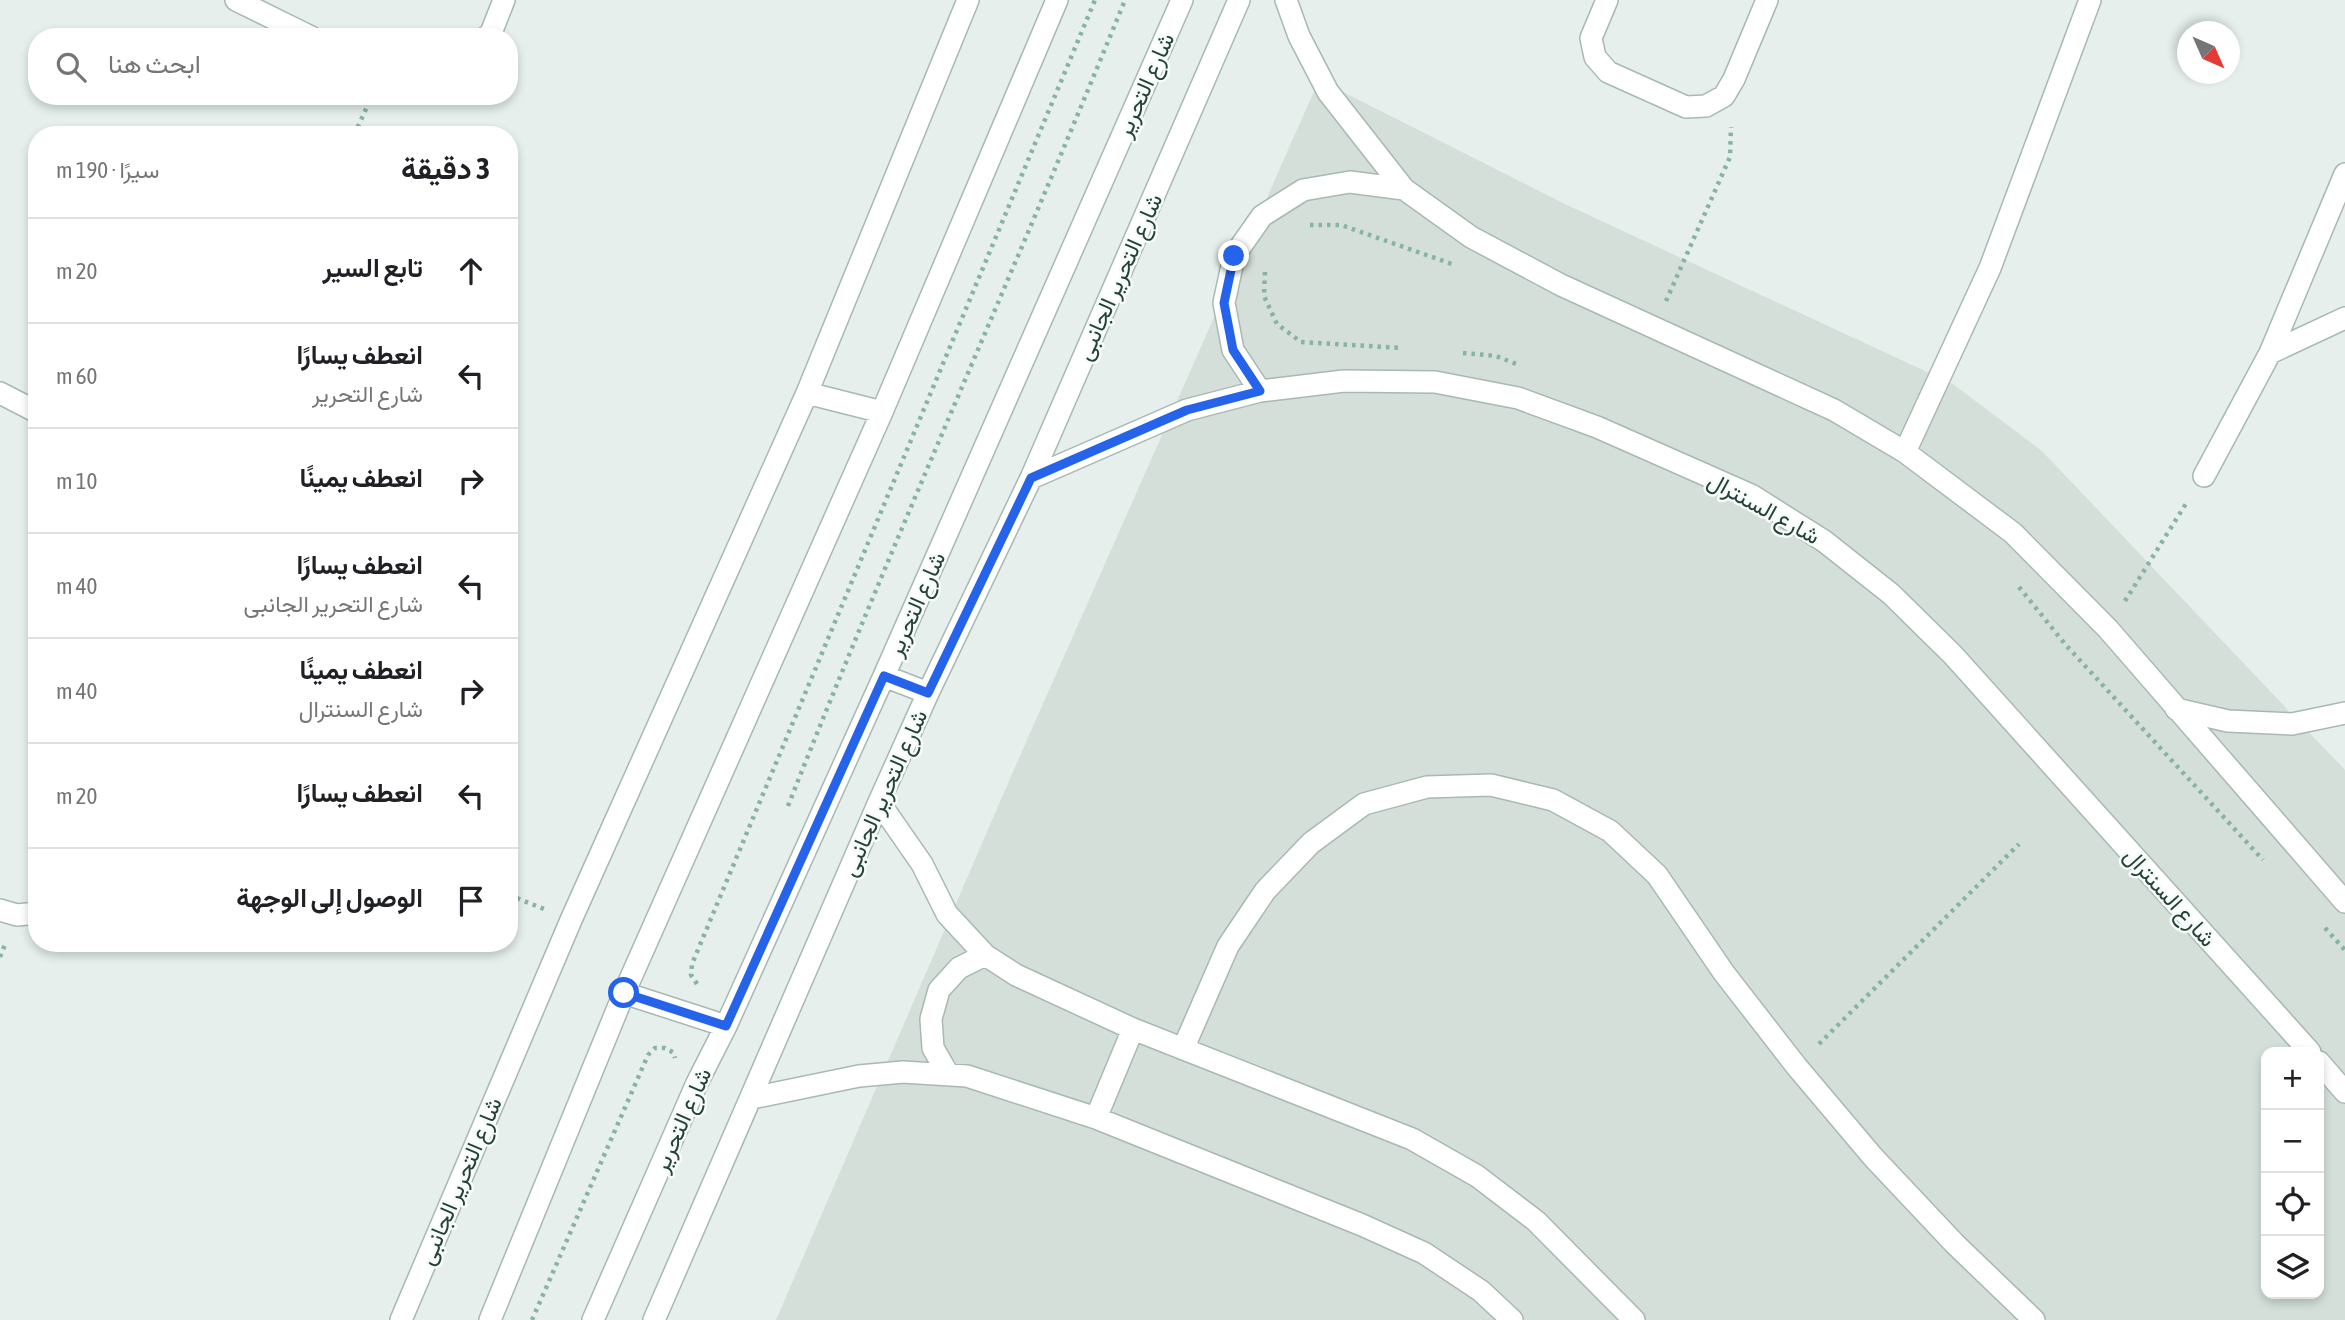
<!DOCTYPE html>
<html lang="ar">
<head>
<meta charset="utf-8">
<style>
	:root { --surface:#fff; --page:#f6f6f6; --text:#202124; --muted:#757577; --line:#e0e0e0 }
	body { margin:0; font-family:"Asap Condensed",Vazirmatn,sans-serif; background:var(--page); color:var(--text); direction:rtl }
	.controls { position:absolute; right:21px; bottom:21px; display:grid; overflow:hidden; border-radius:14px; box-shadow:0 4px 10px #0003 }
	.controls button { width:63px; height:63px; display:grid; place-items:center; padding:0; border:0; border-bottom:2px solid var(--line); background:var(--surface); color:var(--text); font:35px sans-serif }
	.compass { position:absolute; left:2177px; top:21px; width:63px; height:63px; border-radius:50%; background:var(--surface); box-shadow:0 4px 10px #0003; rotate:135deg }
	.stop { position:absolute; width:21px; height:21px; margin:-16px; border:5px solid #2563eb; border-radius:50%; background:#fff }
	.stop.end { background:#2563eb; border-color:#fff; box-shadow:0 2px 7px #0008 }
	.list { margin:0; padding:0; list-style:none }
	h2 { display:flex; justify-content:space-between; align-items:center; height:91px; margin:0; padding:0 28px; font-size:30px }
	h2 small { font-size:23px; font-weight:400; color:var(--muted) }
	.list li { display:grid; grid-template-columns:46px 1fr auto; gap:21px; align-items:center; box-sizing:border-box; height:105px; padding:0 28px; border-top:2px solid var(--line) }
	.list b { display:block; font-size:26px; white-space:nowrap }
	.list p { margin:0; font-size:23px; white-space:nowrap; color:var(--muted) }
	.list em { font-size:23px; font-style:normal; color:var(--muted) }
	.icon { flex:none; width:38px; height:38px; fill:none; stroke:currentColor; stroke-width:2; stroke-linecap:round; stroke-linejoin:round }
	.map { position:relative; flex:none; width:2345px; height:1320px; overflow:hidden; direction:ltr }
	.search { position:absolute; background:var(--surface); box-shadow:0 4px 10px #0003; left:28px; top:28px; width:490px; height:77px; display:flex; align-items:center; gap:18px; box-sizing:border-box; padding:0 24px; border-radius:28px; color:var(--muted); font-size:26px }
	.panel { position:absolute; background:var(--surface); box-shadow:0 4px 10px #0003; left:28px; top:126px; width:490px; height:826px; border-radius:28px; direction:rtl }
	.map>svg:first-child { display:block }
</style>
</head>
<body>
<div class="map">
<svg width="2345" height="1320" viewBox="0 0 2345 1320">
	<rect width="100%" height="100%" fill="#e6efeb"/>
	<path fill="#d4dfda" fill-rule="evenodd" d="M1319,80l248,125 386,179 89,67 303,319v550h-1569l236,-546zM2266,1052h53v242h-53z"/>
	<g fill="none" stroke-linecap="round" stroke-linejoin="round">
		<defs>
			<path id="minor" d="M236,0l75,37
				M1286,0l13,36 29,56 76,97 67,48 90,48 273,125 71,42 108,81 95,96 237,273
				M1607,0l-16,38 4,19 13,15 78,35 20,-1 18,-10 10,-17 33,-79
				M486,37l5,-4 13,-33
				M2270,353l75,-35
				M1260,391l-27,-41 -9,-47 10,-47 28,-40 41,-26 47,-8 54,7
				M0,393l37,19
				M807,393l75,19
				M1905,452l85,-184 100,-268
				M2204,476l66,-123 75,-179
				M1031,478l156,-68 73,-19 84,-10 91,1 83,16 79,29 154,68 73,46 67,53 62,61 357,397
				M884,676l44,17
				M2176,709l52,12 64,3 53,-11
				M879,802l43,62 25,50 38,41 31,20 117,54 279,110 65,37 59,45 98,99
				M0,910l17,5 20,-2
				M624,993l102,33
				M1183,1049l45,-103 37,-55 46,-48 53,-39 63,-17 64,-2 62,15 57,31 47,44 67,98 73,94 76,90 82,87 79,76
				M2319,1062l26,30
				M948,1074l-15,-26 -2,-29 8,-29 20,-22 26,-13
				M752,1098l107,-22 44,-4 64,4 129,42 266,107 62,28 57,38 31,29
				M1096,1118l37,-89
				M401,1320l170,-400 236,-527 161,-393
				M490,1320l134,-327 258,-581 175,-412
				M593,1320l104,-237 29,-57 158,-350 298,-676
				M654,1320l225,-518 49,-109 103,-215 208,-478"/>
		</defs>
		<use href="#minor" stroke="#a8b8b2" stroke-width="24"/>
		<path stroke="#86b3a5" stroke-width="4.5" stroke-dasharray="3.5 5" stroke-linecap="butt" d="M354,135l18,-39
			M1310,225h31l111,39
			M1265,272l-1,24 13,28 24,18 101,6
			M1666,301l64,-144 1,-30
			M1463,353l33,3 20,8
			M2019,587l46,57 198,216
			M2125,601l62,-99
			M788,806c107,-271 227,-536 337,-806
			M509,895l35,14
			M2325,928l20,22
			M0,957l6,-15
			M697,984l-6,-9 1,-11 403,-964
			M1819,1044l200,-200
			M532,1320l116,-265 7,-7h10l9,5 1,5"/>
		<use href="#minor" stroke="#fff" stroke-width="21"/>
	</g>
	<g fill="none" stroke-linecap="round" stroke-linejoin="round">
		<path stroke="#2563eb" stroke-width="9" d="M624,993l102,33 158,-350 44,17 103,-215 156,-68 73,-19 -27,-41 -9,-47 10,-47"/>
	</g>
	<g text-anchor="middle" stroke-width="5" stroke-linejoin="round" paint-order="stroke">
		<g font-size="23" fill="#24423a" stroke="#f7fbf9">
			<text transform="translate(1145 85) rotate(-66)" y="8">شارع التحرير</text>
			<text transform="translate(1119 277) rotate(-66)" y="8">شارع التحرير الجانبى</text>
			<text transform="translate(1764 508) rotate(29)" y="8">شارع السنترال</text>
			<text transform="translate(916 604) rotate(-66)" y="8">شارع التحرير</text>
			<text transform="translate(884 793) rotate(-66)" y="8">شارع التحرير الجانبى</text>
			<text transform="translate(2170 897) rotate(48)" y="8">شارع السنترال</text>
			<text transform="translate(682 1120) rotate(-66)" y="8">شارع التحرير</text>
			<text transform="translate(460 1181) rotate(-67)" y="8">شارع التحرير الجانبى</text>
		</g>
	</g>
</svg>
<div class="controls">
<button>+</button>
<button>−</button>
<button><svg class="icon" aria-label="locate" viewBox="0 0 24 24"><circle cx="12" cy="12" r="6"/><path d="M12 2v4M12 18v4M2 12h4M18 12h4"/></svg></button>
<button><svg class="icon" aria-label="layers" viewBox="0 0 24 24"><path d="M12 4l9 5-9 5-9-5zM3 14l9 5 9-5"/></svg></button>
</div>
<svg class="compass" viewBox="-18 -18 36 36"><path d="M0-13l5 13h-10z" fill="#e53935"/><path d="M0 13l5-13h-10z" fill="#757577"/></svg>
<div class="stop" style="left:624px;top:993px"></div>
<div class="stop end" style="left:1234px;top:256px"></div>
<div class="search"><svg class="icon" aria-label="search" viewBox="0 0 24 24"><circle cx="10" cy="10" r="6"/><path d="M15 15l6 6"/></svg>ابحث هنا</div>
<section class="panel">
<h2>3 دقيقة<small>سيرًا · 190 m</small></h2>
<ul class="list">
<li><svg class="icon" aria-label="ahead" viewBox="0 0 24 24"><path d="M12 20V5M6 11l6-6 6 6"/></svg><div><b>تابع السير</b></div><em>20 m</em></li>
<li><svg class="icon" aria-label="left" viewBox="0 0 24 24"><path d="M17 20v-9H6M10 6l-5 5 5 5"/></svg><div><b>انعطف يسارًا</b><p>شارع التحرير</p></div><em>60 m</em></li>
<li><svg class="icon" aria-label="right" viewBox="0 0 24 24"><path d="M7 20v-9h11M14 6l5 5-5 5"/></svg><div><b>انعطف يمينًا</b></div><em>10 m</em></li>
<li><svg class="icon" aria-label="left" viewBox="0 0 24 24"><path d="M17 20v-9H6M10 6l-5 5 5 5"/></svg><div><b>انعطف يسارًا</b><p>شارع التحرير الجانبى</p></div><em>40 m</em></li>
<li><svg class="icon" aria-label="right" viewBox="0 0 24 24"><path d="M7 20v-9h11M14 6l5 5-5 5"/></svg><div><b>انعطف يمينًا</b><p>شارع السنترال</p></div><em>40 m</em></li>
<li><svg class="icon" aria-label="left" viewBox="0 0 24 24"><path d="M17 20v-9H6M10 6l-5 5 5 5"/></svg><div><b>انعطف يسارًا</b></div><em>20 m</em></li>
<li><svg class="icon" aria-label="arrive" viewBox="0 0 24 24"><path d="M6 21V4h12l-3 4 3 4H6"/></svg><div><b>الوصول إلى الوجهة</b></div></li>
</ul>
</section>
</div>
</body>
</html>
